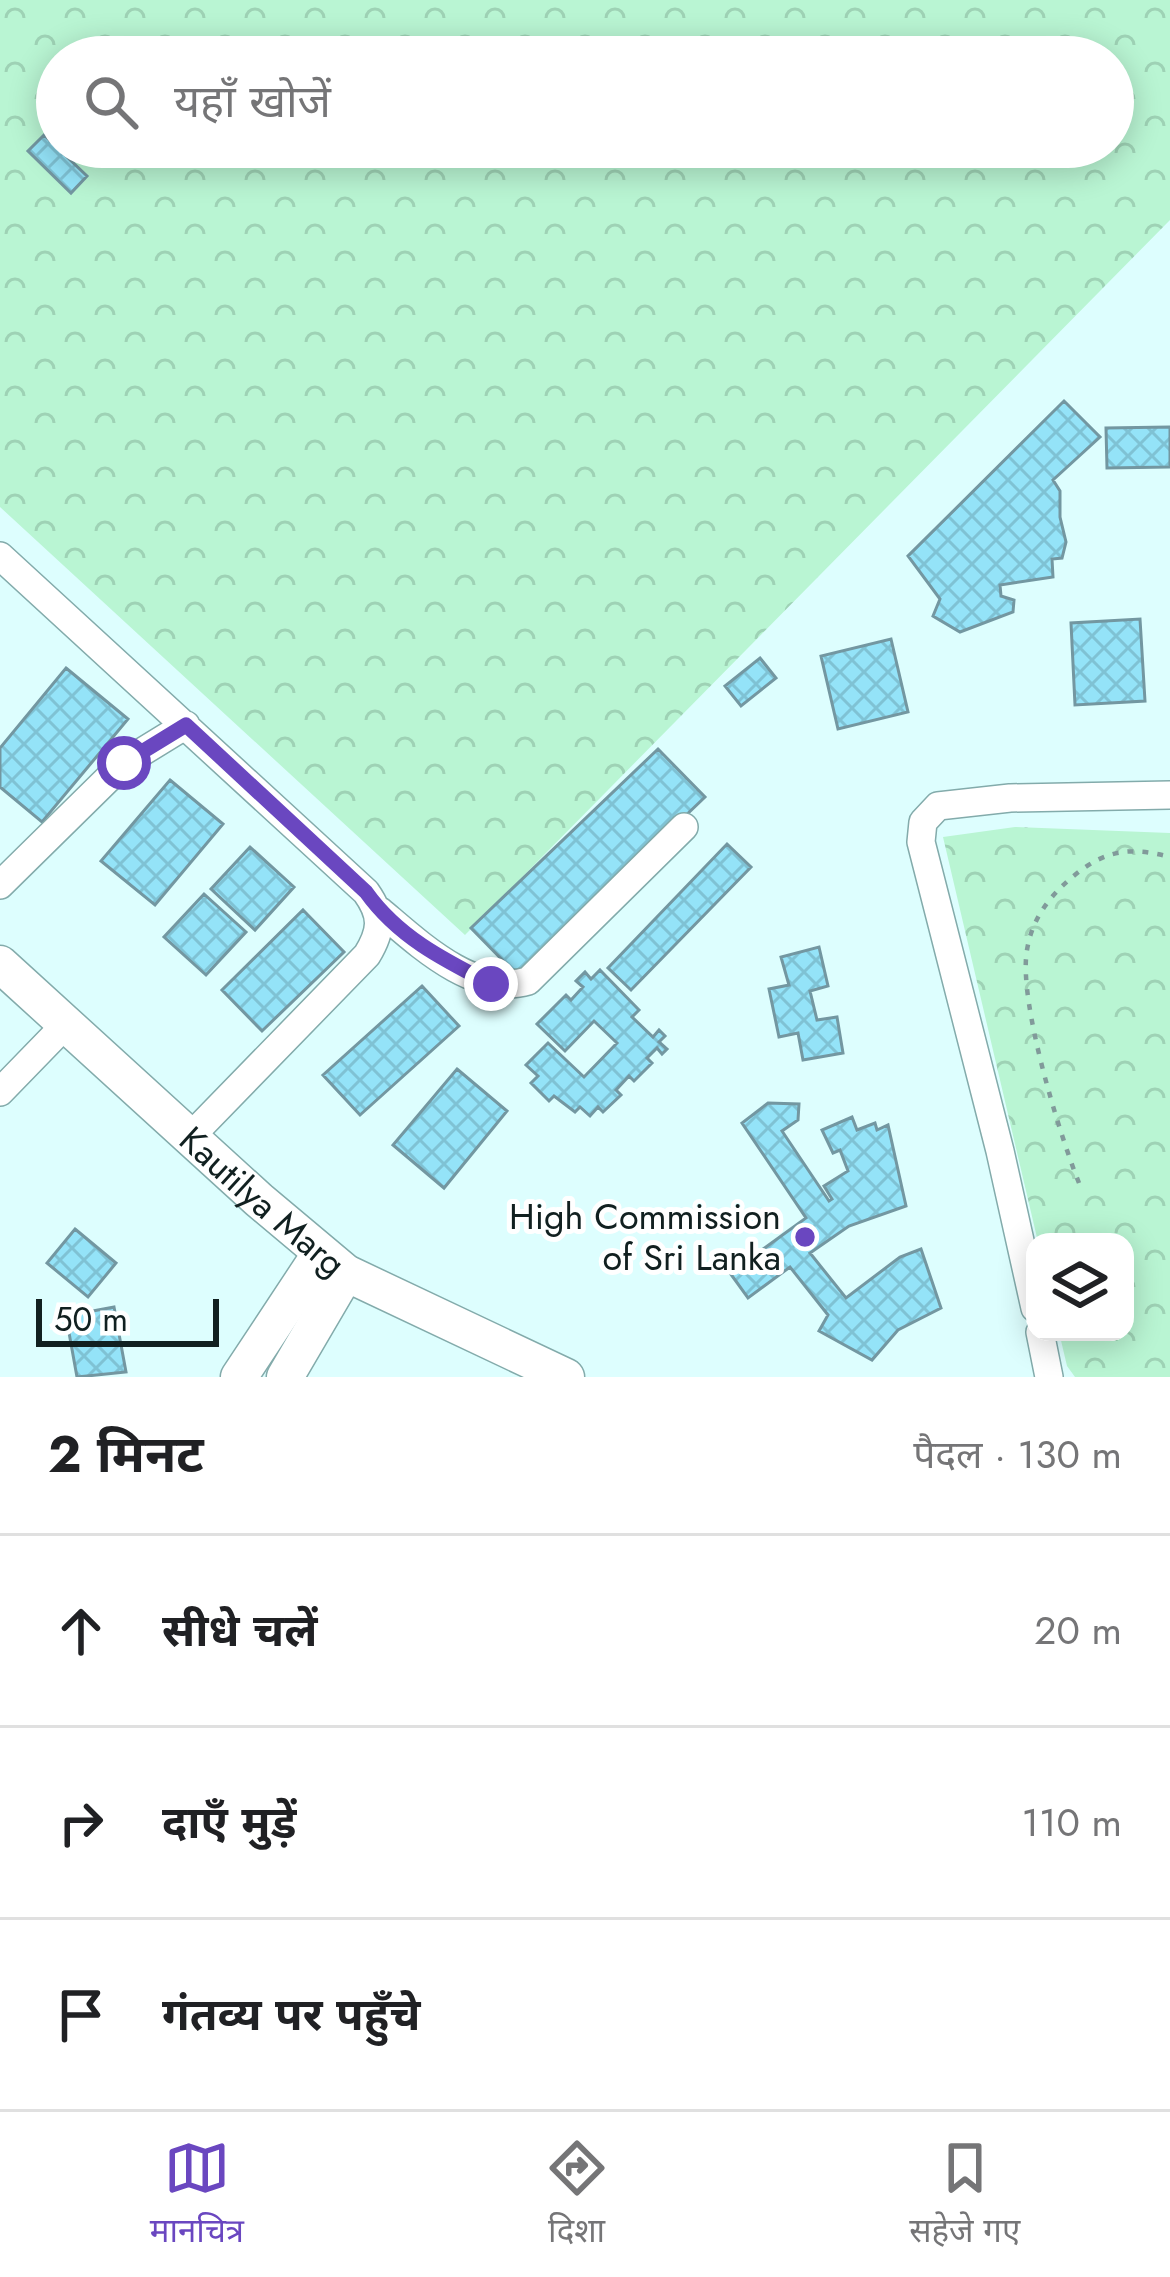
<!DOCTYPE html>
<html lang="hi">
<head>
<meta charset="utf-8">
<style>
	:root { --surface:#fff; --page:#f2f2f2; --text:#202124; --muted:#757577; --line:#e0e0e0; --accent:#6a47c0 }
	body { margin:0; font-family:Jost,"Noto Sans Devanagari",sans-serif; background:var(--page); color:var(--text) }
	.controls { position:absolute; right:36px; bottom:36px; display:grid; overflow:hidden; border-radius:24px; box-shadow:0 6px 30px #0003 }
	.controls button { width:108px; height:108px; display:grid; place-items:center; padding:0; border:0; border-bottom:3px solid var(--line); background:var(--surface); color:var(--text); font:60px sans-serif }
	.scale { position:absolute; left:36px; bottom:30px; width:183px; box-sizing:border-box; padding-left:12px; border:6px solid #112020; border-top:0; font-size:33px; line-height:42px; white-space:nowrap; color:#112020; -webkit-text-stroke:9px #fff; paint-order:stroke }
	.stop { position:absolute; width:36px; height:36px; margin:-27px; border:9px solid #6a47c0; border-radius:50%; background:#fff }
	.stop.end { background:#6a47c0; border-color:#fff; box-shadow:0 3px 12px #0008 }
	.list { margin:0; padding:0; list-style:none }
	h2 { display:flex; justify-content:space-between; align-items:center; height:156px; margin:0; padding:0 48px; font-size:51px }
	h2 small { font-size:39px; font-weight:400; color:var(--muted) }
	.list li { display:grid; grid-template-columns:78px 1fr auto; gap:36px; align-items:center; box-sizing:border-box; height:192px; padding:0 48px; border-top:3px solid var(--line) }
	.list b { display:block; font-size:45px; white-space:nowrap }
	.list em { font-size:39px; font-style:normal; color:var(--muted) }
	.icon { flex:none; width:66px; height:66px; fill:none; stroke:currentColor; stroke-width:2; stroke-linecap:round; stroke-linejoin:round }
	.map { position:relative; flex:none; width:1170px; height:1377px; overflow:hidden }
	.search { position:absolute; background:var(--surface); box-shadow:0 6px 30px #0003; left:36px; right:36px; top:36px; height:132px; display:flex; align-items:center; gap:30px; box-sizing:border-box; padding:0 42px; border-radius:66px; color:var(--muted); font-size:45px }
	.sheet { height:732px; background:var(--surface) }
	nav { display:flex; justify-content:space-around; align-items:center; box-sizing:border-box; height:168px; border-top:3px solid var(--line); background:var(--surface); font-size:33px; color:var(--muted) }
	nav a { display:grid; justify-items:center; gap:6px }
	nav .on { color:var(--accent) }
	.map>svg:first-child { display:block }
</style>
</head>
<body>
<div class="map">
<svg width="1170" height="1377" viewBox="0 0 1170 1377">
	<defs>
		<pattern id="forest-crowns" width="20" height="18" patternUnits="userSpaceOnUse" patternTransform="scale(3)"><rect width="20" height="18" fill="#b9f5d3"/><path d="M2 6a3 3 0 1 1 6 0M12 15a3 3 0 1 1 6 0" fill="none" stroke="#9ed2b5"/></pattern>
		<pattern id="building-cross-hatch" width="8" height="8" patternUnits="userSpaceOnUse" patternTransform="scale(3)"><rect width="8" height="8" fill="#94e3f8"/><path d="M0 0l8 8M0 8l8-8" fill="none" stroke="#7fc2d4"/></pattern>
	</defs>
	<rect width="100%" height="100%" fill="#ddfefe"/>
	<path fill="url(#forest-crowns)" fill-rule="evenodd" d="M0,0h1170v220l-705,715 -465,-428zM57,57h1056v90h-1056z
		M1015,827l155,6v544h-95l-8,-11 -8,-34h66v-90h-87l-95,-405z"/>
	<path fill="url(#building-cross-hatch)" stroke="#7397a1" stroke-width="3" d="M44,135l43,41 -16,17 -43,-42z
		M1064,401l36,36 -47,43 7,11v26l6,25 -4,16 -10,1 1,18 -53,8 1,11 13,4 -1,12 -53,20 -27,-16 7,-17 -32,-43z
		M1170,427v40l-63,1 -1,-40z
		M1140,619l5,82 -70,4 -4,-82z
		M891,639l17,73 -70,17 -17,-73z
		M760,658l16,20 -35,28 -16,-20z
		M66,668l62,51 -86,103 -42,-35v-39z
		M658,749l47,48 -187,179 -47,-48z
		M170,780l53,44 -68,81 -54,-44z
		M727,844l24,23 -120,123 -23,-22z
		M250,847l44,40 -39,43 -44,-41z
		M204,894l42,38 -40,43 -42,-38z
		M303,910l41,42 -82,79 -40,-41z
		M819,947l9,39 -18,5 7,29 20,-3 6,36 -40,7 -5,-27 -19,4 -10,-48 20,-4 -8,-28z
		M600,970l39,40 -7,7 21,20 6,-7 6,6 -6,6 8,7 -5,5 -5,-6 -10,10 5,5 -18,18 -5,-5 -13,14 5,5 -18,17 -5,-5 -8,9 -10,-9 -5,5 -21,-16 -5,5 -18,-18 7,-7 -12,-11 22,-22 36,34 33,-34 -23,-22 -29,30 -28,-27 29,-29 5,5 12,-13 -7,-6 9,-9 6,7z
		M422,986l37,40 -99,89 -37,-40z
		M457,1069l50,42 -63,77 -51,-43z
		M768,1103l31,1 -1,16 -16,11 47,70 3,-2 -8,-13 24,-15 -8,-21 -7,3 -11,-23 30,-13 5,13 18,-7 2,7 11,-5 18,81 -57,20 -39,27 36,45 54,-41 21,-8 20,59 -43,22 -26,30 -53,-29 9,-16 -38,-48 -42,31 -18,-25 76,-55 -64,-95z
		M75,1229l41,34 -28,34 -41,-34z
		M114,1307l12,65 -49,5 -11,-61z"/>
	<g fill="none" stroke-linecap="round" stroke-linejoin="round">
		<defs>
			<path id="minor" d="M0,556l366,336c17,24 16,38 1,63l-177,182
				M0,885l124,-122 62,-38
				M380,911c38,32 94,86 148,70l156,-154
				M0,1092l67,-69
				M1035,1308l-35,-157 -79,-309 2,-20 15,-16 72,-8 160,-3
				M1040,1332l9,45"/>
			<g id="tertiary">
				<path id="s1" d="M0,964l259,236 87,73 220,104"/>
				<path d="M239,1377l82,-124"/>
				<path d="M285,1377l61,-104"/>
			</g>
		</defs>
		<use href="#minor" stroke="#83abab" stroke-width="30"/>
		<use href="#tertiary" stroke="#83abab" stroke-width="39"/>
		<path stroke="#819a9a" stroke-width="4.5" stroke-dasharray="6 9" stroke-linecap="butt" d="M1079,1183c-20,-50 -61,-183 -52,-233 5,-32 24,-56 49,-76 31,-25 57,-27 94,-17"/>
		<use href="#minor" stroke="#fff" stroke-width="27"/>
		<use href="#tertiary" stroke="#fff" stroke-width="36"/>
	</g>
	<g fill="none" stroke-linecap="round" stroke-linejoin="round">
		<path stroke="#6a47c0" stroke-width="15" d="M124,763l62,-38 180,167c32,45 78,68 125,92"/>
	</g>
	<circle fill="#6a47c0" stroke="#fff" stroke-width="4.5" cx="805" cy="1237" r="12"/>
	<g text-anchor="middle" stroke-width="10" stroke-linejoin="round" paint-order="stroke">
		<g font-size="36" fill="#112020" stroke="#fff">
			<text dy="13" stroke="none"><textPath href="#s1" startOffset="354">Kautilya Marg</textPath></text>
		</g>
		<g font-size="36" fill="#112020" stroke="#fff" text-anchor="end">
			<text x="781" y="1229">High Commission<tspan x="781" dy="41">of Sri Lanka</tspan></text>
		</g>
	</g>
</svg>
<div class="controls">
<button><svg class="icon" aria-label="layers" viewBox="0 0 24 24"><path d="M12 4l9 5-9 5-9-5zM3 14l9 5 9-5"/></svg></button>
</div>
<div class="scale">50 m</div>
<div class="stop" style="left:124px;top:763px"></div>
<div class="stop end" style="left:491px;top:984px"></div>
<div class="search"><svg class="icon" aria-label="search" viewBox="0 0 24 24"><circle cx="10" cy="10" r="6"/><path d="M15 15l6 6"/></svg>यहाँ खोजें</div>
</div>
<section class="sheet">
<h2>2 मिनट<small>पैदल · 130 m</small></h2>
<ul class="list">
<li><svg class="icon" aria-label="ahead" viewBox="0 0 24 24"><path d="M12 20V5M6 11l6-6 6 6"/></svg><div><b>सीधे चलें</b></div><em>20 m</em></li>
<li><svg class="icon" aria-label="right" viewBox="0 0 24 24"><path d="M7 20v-9h11M14 6l5 5-5 5"/></svg><div><b>दाएँ मुड़ें</b></div><em>110 m</em></li>
<li><svg class="icon" aria-label="arrive" viewBox="0 0 24 24"><path d="M6 21V4h12l-3 4 3 4H6"/></svg><div><b>गंतव्य पर पहुँचे</b></div></li>
</ul>
</section>
<nav>
<a class="on"><svg class="icon" aria-label="map" viewBox="0 0 24 24"><path d="M3 6l6-2 6 2 6-2v14l-6 2-6-2-6 2zM9 4v14M15 6v14"/></svg>मानचित्र</a>
<a><svg class="icon" aria-label="directions" viewBox="0 0 24 24"><path d="M12 3l9 9-9 9-9-9zM9 14v-3h6M13 9l2 2-2 2"/></svg>दिशा</a>
<a><svg class="icon" aria-label="saved" viewBox="0 0 24 24"><path d="M7 4h10v16l-5-4-5 4z"/></svg>सहेजे गए</a>
</nav>
</body>
</html>
